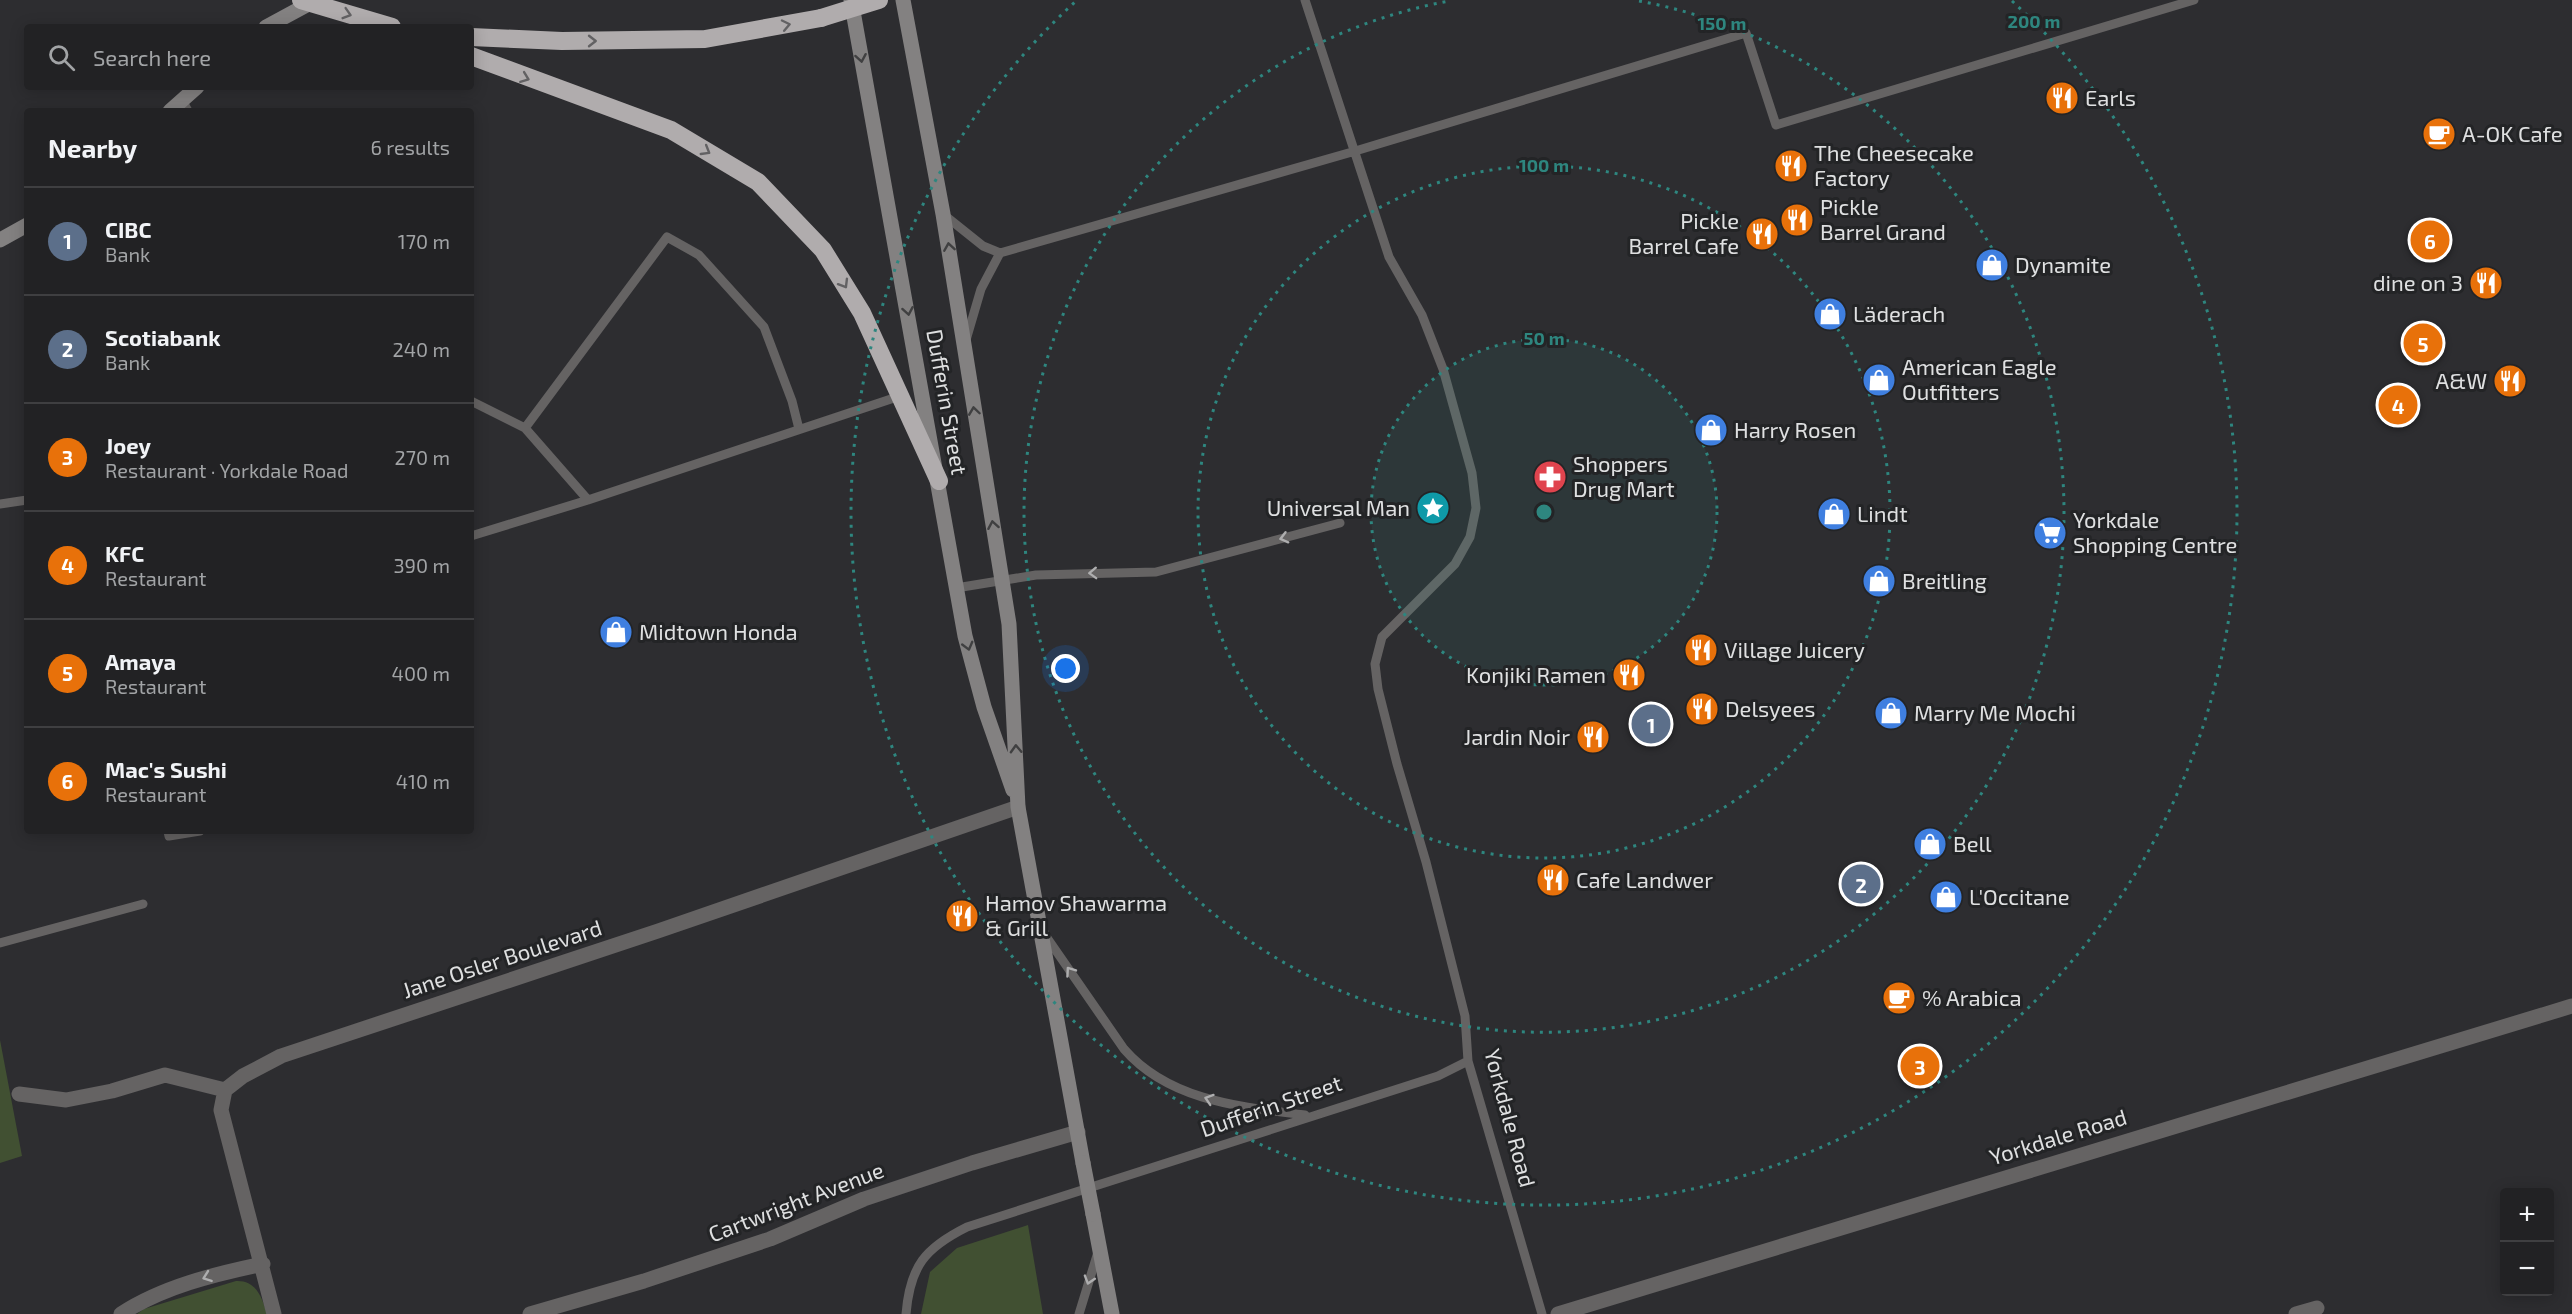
<!DOCTYPE html>
<html lang="en">
<head>
<meta charset="utf-8">
<style>
	:root { --surface:#222224; --page:#2a2a2c; --text:#f1f3f6; --muted:#a2a4a6; --line:#3f3f41; --accent:#89bafc }
	body { margin:0; font-family:"Exo 2",sans-serif; background:var(--page); color:var(--text) }
	.controls { position:absolute; right:18px; bottom:18px; display:grid; overflow:hidden; border-radius:6px; box-shadow:0 3px 15px #0003 }
	.controls button { width:54px; height:54px; display:grid; place-items:center; padding:0; border:0; border-bottom:2px solid var(--line); background:var(--surface); color:var(--text); font:30px sans-serif }
	.you { position:absolute; left:1066px; top:669px; width:21px; height:21px; margin:-15px; border:4px solid #fff; border-radius:50%; background:#1a73e8; box-shadow:0 0 0 9px #1a73e833 }
	.badge { display:grid; place-items:center; width:39px; height:39px; border-radius:50%; background:var(--accent); color:#fff; font-size:20px; font-weight:700 }
	.pin { position:absolute; translate:-50% -50%; border:3px solid #fff; box-shadow:0 2px 6px #0006 }
	.list { margin:0; padding:0; list-style:none }
	h2 { display:flex; justify-content:space-between; align-items:center; height:78px; margin:0; padding:0 24px; font-size:26px }
	h2 small { font-size:20px; font-weight:400; color:var(--muted) }
	.list li { display:grid; grid-template-columns:39px 1fr auto; gap:18px; align-items:center; box-sizing:border-box; height:108px; padding:0 24px; border-top:2px solid var(--line) }
	.list b { display:block; font-size:22px; white-space:nowrap }
	.list p { margin:0; font-size:20px; white-space:nowrap; color:var(--muted) }
	.list em { font-size:20px; font-style:normal; color:var(--muted) }
	.icon { flex:none; width:33px; height:33px; fill:none; stroke:currentColor; stroke-width:2; stroke-linecap:round; stroke-linejoin:round }
	.map { position:relative; flex:none; width:2572px; height:1314px; overflow:hidden }
	.search { position:absolute; background:var(--surface); box-shadow:0 3px 15px #0003; left:24px; top:24px; width:450px; height:66px; display:flex; align-items:center; gap:15px; box-sizing:border-box; padding:0 21px; border-radius:6px; color:var(--muted); font-size:22px }
	.panel { position:absolute; background:var(--surface); box-shadow:0 3px 15px #0003; left:24px; top:108px; width:450px; height:726px; border-radius:6px }
	.map>svg:first-child { display:block }
</style>
</head>
<body>
<div class="map">
<svg width="2572" height="1314" viewBox="0 0 2572 1314">
	<rect width="100%" height="100%" fill="#2d2d30"/>
	<path fill="#415032" d="M0,1040l22,116 -22,7z
		M1028,1225l15,89h-122l9,-42 27,-24z
		M236,1281c20,-1 26,16 31,33h-130l7,-5z"/>
	<g fill="none" stroke-linecap="round" stroke-linejoin="round">
		<path stroke="#656363" stroke-width="9" d="M1305,0l84,257 33,58 21,54 29,104 4,35 -6,29 -15,27 -73,73 -7,27 3,25 19,75 29,98 39,154 3,45 74,253
			M182,100l6,11
			M943,214l40,32 17,7 352,-101 394,-119 30,92 418,-125
			M966,340l15,-51 19,-36
			M471,401l54,27 63,72
			M525,428l142,-191 32,18 65,72 28,74 7,28
			M0,504l27,-4
			M471,536l117,-36 312,-104
			M956,588l80,-13 120,-3 184,-49
			M168,831l1,5 31,-5
			M1043,932l81,117c45,52 117,58 181,66
			M0,943l143,-39
			M906,1314c4,-48 19,-66 61,-87l471,-151 30,-15
			M1079,1314l19,-62"/>
		<path stroke="#656363" stroke-width="15" d="M19,1094l47,6 46,-9 53,-16 60,15
			M121,1314c41,-27 94,-40 142,-50
			M274,1314l-53,-204 4,-20 18,-14 38,-20 377,-125 360,-124
			M530,1314l114,-33 126,-42 94,-40 108,-36 106,-31
			M1558,1314l1014,-308
			M2296,1314l21,-6"/>
		<path stroke="#838181" stroke-width="15" d="M851,0l114,636 19,71 29,83
			M903,0l40,214 66,410 9,183 65,356
			M266,27l50,-27
			M170,111l27,-24
			M0,240l27,-15
			M1093,1214l19,100"/>
		<path stroke="#b0acad" stroke-width="18" d="M471,37l91,4 143,-2 116,-21
			M471,56l200,74 87,52 65,68 39,63 77,168"/>
		<path stroke="#838181" stroke-width="15" d="M1083,1163l10,51"/>
		<path stroke="#b0acad" stroke-width="18" d="M301,0l91,27
			M821,18l58,-18"/>
	</g>
	<defs><path id="oneway-chevron" d="M-2-3.5L2.5 0L-2 3.5" fill="none" stroke-width="1.6" stroke-linecap="round" stroke-linejoin="round" transform="scale(1.5)"/></defs>
	<g stroke="#626163">
		<use href="#oneway-chevron" transform="translate(347 14) rotate(17)"/>
		<use href="#oneway-chevron" transform="translate(786 25) rotate(-12)"/>
		<use href="#oneway-chevron" transform="translate(592 41)"/>
		<use href="#oneway-chevron" transform="translate(525 78) rotate(21)"/>
		<use href="#oneway-chevron" transform="translate(706 151) rotate(31)"/>
		<use href="#oneway-chevron" transform="translate(844 284) rotate(59)"/>
	</g>
	<g stroke="#404041">
		<use href="#oneway-chevron" transform="translate(861 58) rotate(80)"/>
		<use href="#oneway-chevron" transform="translate(949 247) rotate(-99)"/>
		<use href="#oneway-chevron" transform="translate(908 311) rotate(80)"/>
		<use href="#oneway-chevron" transform="translate(974 411) rotate(-98)"/>
		<use href="#oneway-chevron" transform="translate(993 525) rotate(-100)"/>
		<use href="#oneway-chevron" transform="translate(968 646) rotate(75)"/>
		<use href="#oneway-chevron" transform="translate(1016 749) rotate(-92)"/>
	</g>
	<g stroke="#aeaeaf">
		<use href="#oneway-chevron" transform="translate(1284 538) rotate(165)"/>
		<use href="#oneway-chevron" transform="translate(1093 573) rotate(178)"/>
		<use href="#oneway-chevron" transform="translate(1070 971) rotate(-125)"/>
		<use href="#oneway-chevron" transform="translate(1209 1099) rotate(-162)"/>
		<use href="#oneway-chevron" transform="translate(207 1277) rotate(160)"/>
		<use href="#oneway-chevron" transform="translate(1089 1280) rotate(107)"/>
	</g>
	<circle cx="1544" cy="512" r="173" fill="#2e867f" fill-opacity=".12"/>
	<g fill="none" stroke="#2e867f" stroke-width="3" stroke-dasharray="3 6">
		<circle cx="1544" cy="512" r="173"/>
		<circle cx="1544" cy="512" r="346"/>
		<path d="M1639 1A520 520 0 1 1 1449 1"/>
		<path d="M2012 1A693 693 0 1 1 1076 1"/>
	</g>
	<defs>
		<symbol id="restaurant-disc" viewBox="-11 -11 22 22"><circle r="9.5" fill="#e8710a" stroke="#232426"/><path d="M-5-6h1v4h1v-4h1v4h1v-4h1v5L-1.5 .5V6h-2V.5L-5-1ZM5-6V6H3V1.5H1.5Q1.5-4 5-6Z" fill="#fff"/></symbol>
		<symbol id="cafe-disc" viewBox="-11 -11 22 22"><circle r="9.5" fill="#e8710a" stroke="#232426"/><path d="M-5.5-4.5H6V0H3Q3 3.5 0 3.5H-2.5Q-5.5 3.5-5.5 0ZM3-3.2v2h1.7v-2ZM-6 4.5H4V6H-6Z" fill="#fff"/></symbol>
		<symbol id="shop-disc" viewBox="-11 -11 22 22"><circle r="9.5" fill="#3f7fe0" stroke="#232426"/><path d="M-5-2.5h2.3a2.7 3.5 0 0 1 5.4 0H5L5.5 6h-11ZM-1.5-2.5h3a1.5 2.3 0 0 0-3 0Z" fill="#fff"/></symbol>
		<symbol id="pharmacy-disc" viewBox="-11 -11 22 22"><circle r="9.5" fill="#e0444e" stroke="#232426"/><path d="M-2-6h4v4h4v4h-4v4h-4v-4h-4v-4h4Z" fill="#fff"/></symbol>
		<symbol id="sight-disc" viewBox="-11 -11 22 22"><circle r="9.5" fill="#0f9aa8" stroke="#232426"/><path d="M0-6L1.8-2.2L6-1.7L2.9 1.2L3.7 5.4L0 3.3L-3.7 5.4L-2.9 1.2L-6-1.7L-1.8-2.2Z" fill="#fff"/></symbol>
		<symbol id="supermarket-disc" viewBox="-11 -11 22 22"><circle r="9.5" fill="#3f7fe0" stroke="#232426"/><path d="M-6-5.5h2.5l.6 2H6L4.5 2H-2.5L-4.4-4H-6ZM-1.5 3.2a1.3 1.3 0 1 0 .1 0ZM3 3.2a1.3 1.3 0 1 0 .1 0Z" fill="#fff"/></symbol>
	</defs>
	<g fill-rule="evenodd">
		<use href="#restaurant-disc" x="2043" y="79" width="38" height="38"/>
		<use href="#cafe-disc" x="2420" y="115" width="38" height="38"/>
		<use href="#restaurant-disc" x="1772" y="147" width="38" height="38"/>
		<use href="#restaurant-disc" x="1778" y="201" width="38" height="38"/>
		<use href="#restaurant-disc" x="1743" y="215" width="38" height="38"/>
		<use href="#shop-disc" x="1973" y="246" width="38" height="38"/>
		<use href="#restaurant-disc" x="2467" y="264" width="38" height="38"/>
		<use href="#shop-disc" x="1811" y="295" width="38" height="38"/>
		<use href="#shop-disc" x="1860" y="361" width="38" height="38"/>
		<use href="#restaurant-disc" x="2491" y="362" width="38" height="38"/>
		<use href="#shop-disc" x="1692" y="411" width="38" height="38"/>
		<use href="#pharmacy-disc" x="1531" y="458" width="38" height="38"/>
		<use href="#sight-disc" x="1414" y="489" width="38" height="38"/>
		<use href="#shop-disc" x="1815" y="495" width="38" height="38"/>
		<use href="#supermarket-disc" x="2031" y="514" width="38" height="38"/>
		<use href="#shop-disc" x="1860" y="562" width="38" height="38"/>
		<use href="#shop-disc" x="597" y="613" width="38" height="38"/>
		<use href="#restaurant-disc" x="1682" y="631" width="38" height="38"/>
		<use href="#restaurant-disc" x="1610" y="656" width="38" height="38"/>
		<use href="#restaurant-disc" x="1683" y="690" width="38" height="38"/>
		<use href="#shop-disc" x="1872" y="694" width="38" height="38"/>
		<use href="#restaurant-disc" x="1574" y="718" width="38" height="38"/>
		<use href="#shop-disc" x="1911" y="825" width="38" height="38"/>
		<use href="#restaurant-disc" x="1534" y="861" width="38" height="38"/>
		<use href="#shop-disc" x="1927" y="878" width="38" height="38"/>
		<use href="#restaurant-disc" x="943" y="897" width="38" height="38"/>
		<use href="#cafe-disc" x="1880" y="979" width="38" height="38"/>
	</g>
	<g text-anchor="middle" stroke-width="6" stroke-linejoin="round" paint-order="stroke">
		<g font-size="22" fill="#dfe0e1" stroke="#232426" text-anchor="start">
			<text x="2085" y="106">Earls</text>
			<text x="2462" y="142">A-OK Cafe</text>
			<text x="1814" y="161">The Cheesecake<tspan x="1814" dy="25">Factory</tspan></text>
			<text x="1820" y="215">Pickle<tspan x="1820" dy="25">Barrel Grand</tspan></text>
			<text x="1739" y="229" text-anchor="end">Pickle<tspan x="1739" dy="25">Barrel Cafe</tspan></text>
			<text x="2015" y="273">Dynamite</text>
			<text x="2463" y="291" text-anchor="end">dine on 3</text>
			<text x="1853" y="322">Läderach</text>
			<text x="1902" y="375">American Eagle<tspan x="1902" dy="25">Outfitters</tspan></text>
			<text x="2487" y="389" text-anchor="end">A&amp;W</text>
			<text x="1734" y="438">Harry Rosen</text>
			<text x="1573" y="472">Shoppers<tspan x="1573" dy="25">Drug Mart</tspan></text>
			<text x="1410" y="516" text-anchor="end">Universal Man</text>
			<text x="1857" y="522">Lindt</text>
			<text x="2073" y="528">Yorkdale<tspan x="2073" dy="25">Shopping Centre</tspan></text>
			<text x="1902" y="589">Breitling</text>
			<text x="639" y="640">Midtown Honda</text>
			<text x="1724" y="658">Village Juicery</text>
			<text x="1606" y="683" text-anchor="end">Konjiki Ramen</text>
			<text x="1725" y="717">Delsyees</text>
			<text x="1914" y="721">Marry Me Mochi</text>
			<text x="1570" y="745" text-anchor="end">Jardin Noir</text>
			<text x="1953" y="852">Bell</text>
			<text x="1576" y="888">Cafe Landwer</text>
			<text x="1969" y="905">L'Occitane</text>
			<text x="985" y="911">Hamov Shawarma<tspan x="985" dy="25">&amp; Grill</tspan></text>
			<text x="1922" y="1006">% Arabica</text>
		</g>
		<g font-size="22" fill="#dfe0e1" stroke="#232426">
			<text transform="translate(947 402) rotate(80)" y="8">Dufferin Street</text>
			<text transform="translate(502 959) rotate(-18)" y="8">Jane Osler Boulevard</text>
			<text transform="translate(1271 1106) rotate(-19)" y="8">Dufferin Street</text>
			<text transform="translate(1510 1118) rotate(75)" y="8">Yorkdale Road</text>
			<text transform="translate(2058 1137) rotate(-17)" y="8">Yorkdale Road</text>
			<text transform="translate(796 1202) rotate(-21)" y="8">Cartwright Avenue</text>
		</g>
	</g>
	<circle cx="1544" cy="512" r="9" fill="#2e867f" stroke="#232426" stroke-width="3"/>
	<g font-size="18" text-anchor="middle" font-weight="bold" fill="#2e867f" stroke="#232426" stroke-width="6" stroke-linejoin="round" paint-order="stroke">
		<text x="2034" y="28">200 m</text>
		<text x="1722" y="30">150 m</text>
		<text x="1544" y="172">100 m</text>
		<text x="1544" y="345">50 m</text>
	</g>
</svg>
<div class="controls">
<button>+</button>
<button>−</button>
</div>
<div class="you"></div>
<div class="pin badge" style="left:1651px;top:724px;background:#5c6f8a">1</div>
<div class="pin badge" style="left:1861px;top:884px;background:#5c6f8a">2</div>
<div class="pin badge" style="left:1920px;top:1066px;background:#e8710a">3</div>
<div class="pin badge" style="left:2398px;top:405px;background:#e8710a">4</div>
<div class="pin badge" style="left:2423px;top:343px;background:#e8710a">5</div>
<div class="pin badge" style="left:2430px;top:240px;background:#e8710a">6</div>
<div class="search"><svg class="icon" aria-label="search" viewBox="0 0 24 24"><circle cx="10" cy="10" r="6"/><path d="M15 15l6 6"/></svg>Search here</div>
<section class="panel">
<h2>Nearby<small>6 results</small></h2>
<ul class="list">
<li><span class="badge" style="background:#5c6f8a">1</span><div><b>CIBC</b><p>Bank</p></div><em>170 m</em></li>
<li><span class="badge" style="background:#5c6f8a">2</span><div><b>Scotiabank</b><p>Bank</p></div><em>240 m</em></li>
<li><span class="badge" style="background:#e8710a">3</span><div><b>Joey</b><p>Restaurant · Yorkdale Road</p></div><em>270 m</em></li>
<li><span class="badge" style="background:#e8710a">4</span><div><b>KFC</b><p>Restaurant</p></div><em>390 m</em></li>
<li><span class="badge" style="background:#e8710a">5</span><div><b>Amaya</b><p>Restaurant</p></div><em>400 m</em></li>
<li><span class="badge" style="background:#e8710a">6</span><div><b>Mac's Sushi</b><p>Restaurant</p></div><em>410 m</em></li>
</ul>
</section>
</div>
</body>
</html>
